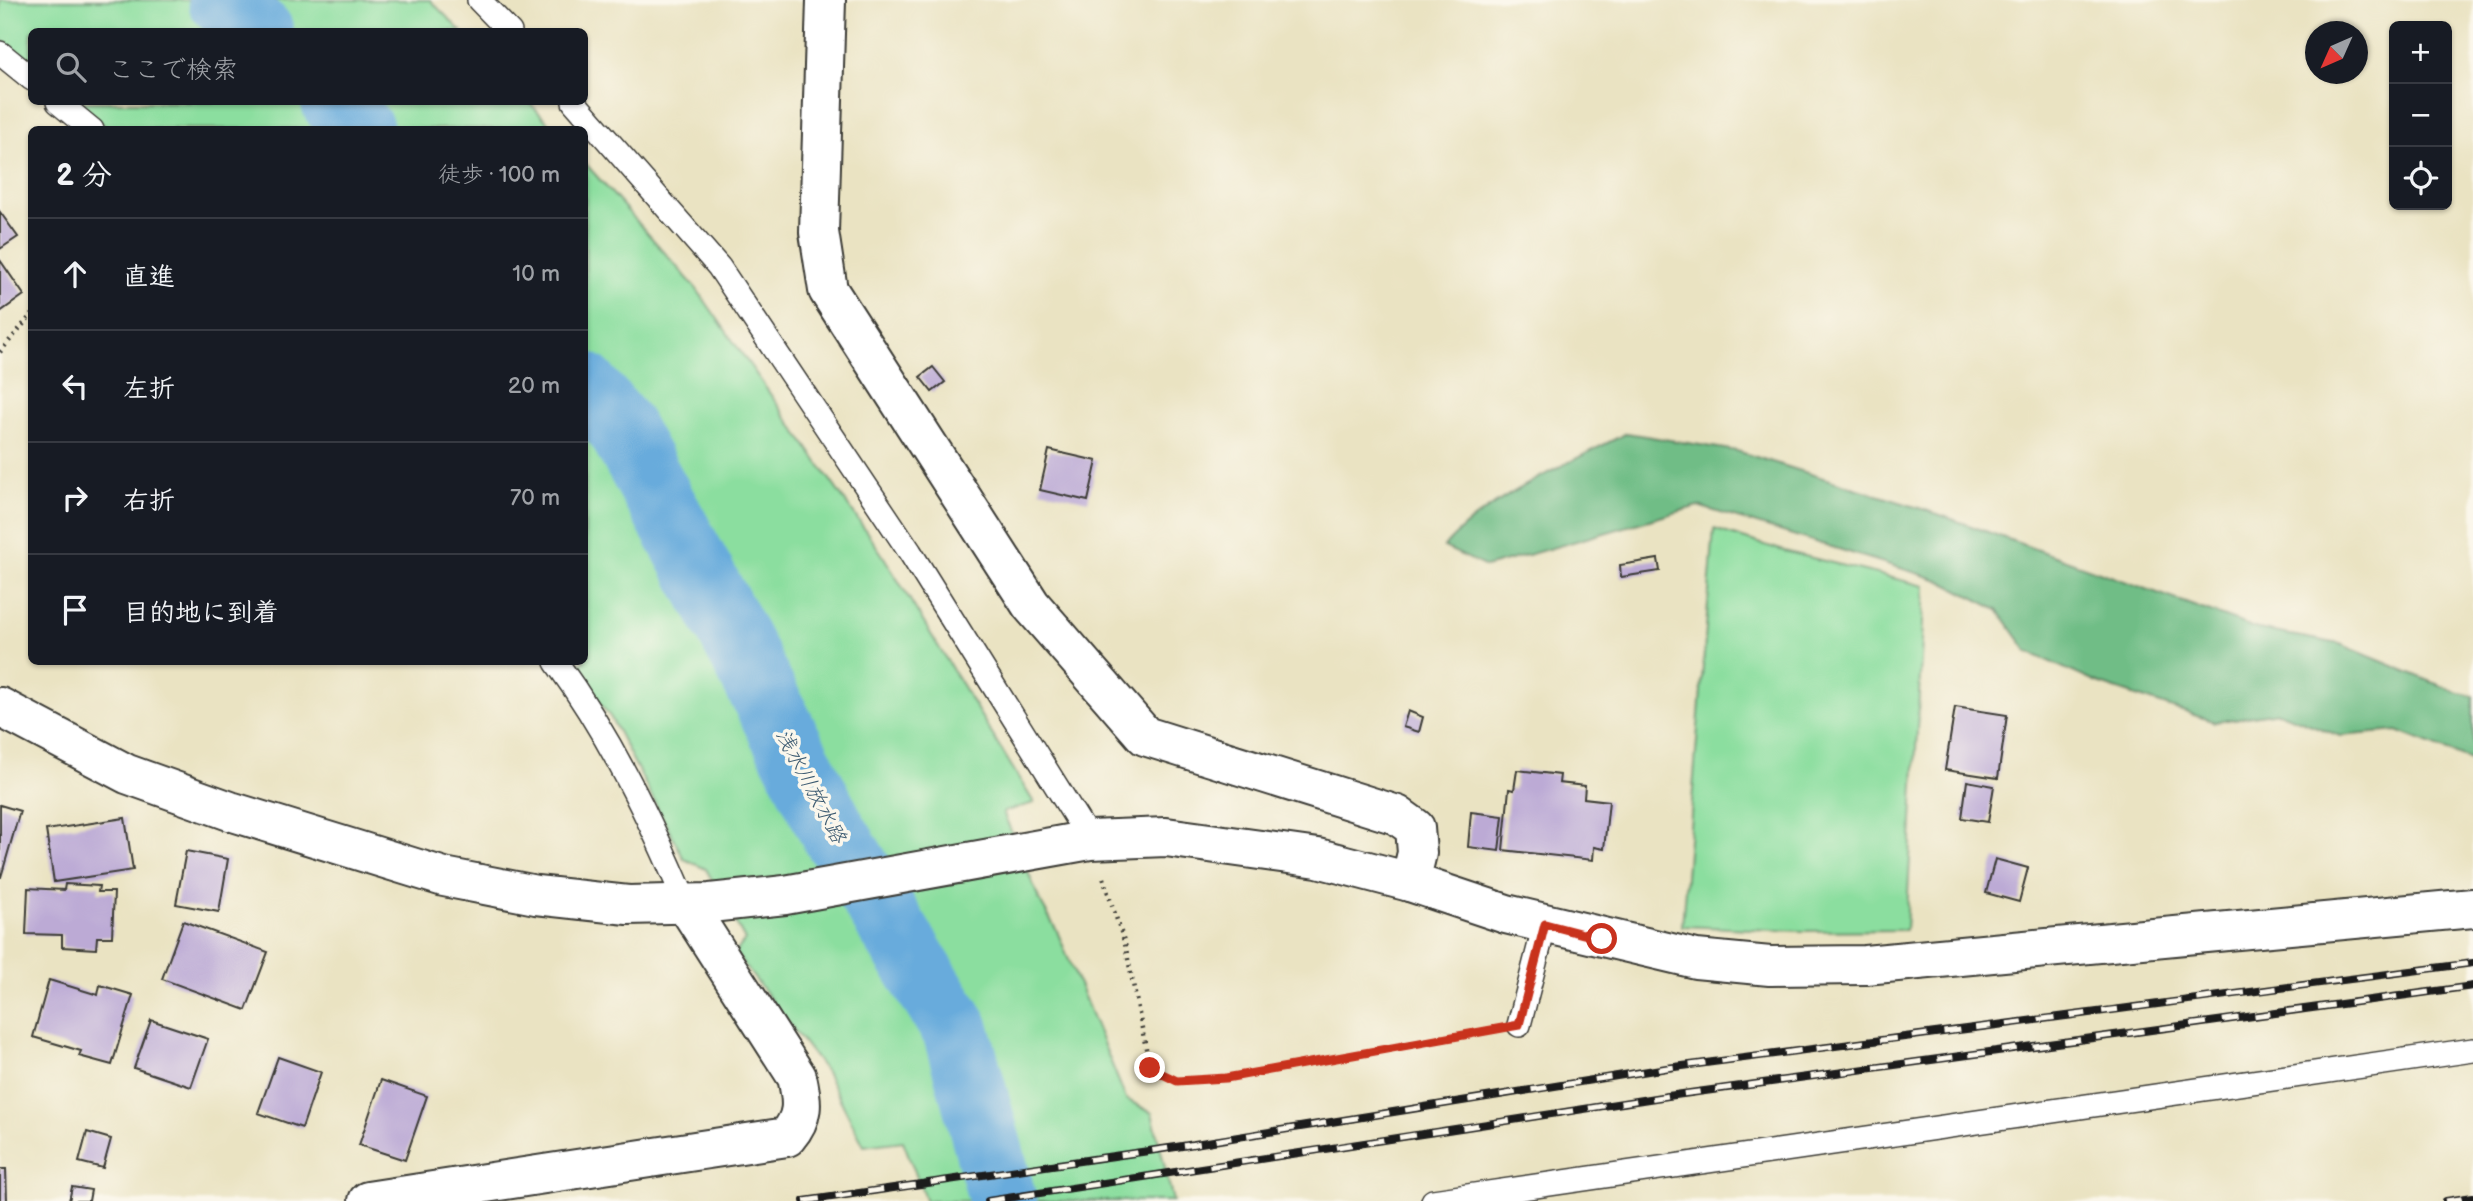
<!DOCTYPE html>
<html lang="ja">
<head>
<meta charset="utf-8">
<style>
	:root { --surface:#171b24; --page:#20242c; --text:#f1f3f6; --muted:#9ea1a6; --line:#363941 }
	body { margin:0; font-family:"Balsamiq Sans","Klee One",sans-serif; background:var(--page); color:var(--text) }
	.controls { position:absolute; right:21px; top:21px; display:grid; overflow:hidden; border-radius:10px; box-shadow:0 2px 5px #0004 }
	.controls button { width:63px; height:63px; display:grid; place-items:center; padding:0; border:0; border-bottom:2px solid var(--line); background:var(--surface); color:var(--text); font:35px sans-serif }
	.compass { position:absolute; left:2305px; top:21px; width:63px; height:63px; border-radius:50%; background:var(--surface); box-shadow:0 2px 5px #0004; rotate:225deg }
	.stop { position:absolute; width:21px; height:21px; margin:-16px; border:5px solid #c8321e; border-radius:50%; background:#fff }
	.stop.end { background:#c8321e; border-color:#fff; box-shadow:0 2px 7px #0008 }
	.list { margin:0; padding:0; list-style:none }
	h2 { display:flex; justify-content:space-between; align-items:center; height:91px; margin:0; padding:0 28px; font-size:30px }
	h2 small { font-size:23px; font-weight:400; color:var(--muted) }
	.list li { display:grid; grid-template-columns:46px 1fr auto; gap:21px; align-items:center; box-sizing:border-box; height:112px; padding:0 28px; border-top:2px solid var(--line) }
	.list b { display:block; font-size:26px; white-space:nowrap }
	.list em { font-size:23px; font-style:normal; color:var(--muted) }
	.icon { flex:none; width:38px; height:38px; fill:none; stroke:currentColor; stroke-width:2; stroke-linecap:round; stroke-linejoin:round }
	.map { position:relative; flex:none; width:2473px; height:1201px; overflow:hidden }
	.search { position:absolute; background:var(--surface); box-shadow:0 2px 5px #0004; left:28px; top:28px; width:560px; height:77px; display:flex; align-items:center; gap:18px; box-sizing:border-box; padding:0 24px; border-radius:10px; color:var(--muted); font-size:26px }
	.panel { position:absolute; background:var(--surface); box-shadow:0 2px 5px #0004; left:28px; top:126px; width:560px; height:539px; border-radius:10px }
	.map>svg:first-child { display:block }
</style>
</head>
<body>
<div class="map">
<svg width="2473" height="1201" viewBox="0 0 2473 1201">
	<rect width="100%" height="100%" fill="#fbf7ec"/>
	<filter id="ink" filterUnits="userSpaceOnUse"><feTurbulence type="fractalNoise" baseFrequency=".0143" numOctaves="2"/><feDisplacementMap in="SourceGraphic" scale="14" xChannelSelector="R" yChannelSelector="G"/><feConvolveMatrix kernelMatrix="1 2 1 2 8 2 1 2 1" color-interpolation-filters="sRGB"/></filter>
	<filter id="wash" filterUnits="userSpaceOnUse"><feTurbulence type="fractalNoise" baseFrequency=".00686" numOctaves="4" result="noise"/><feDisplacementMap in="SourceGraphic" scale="28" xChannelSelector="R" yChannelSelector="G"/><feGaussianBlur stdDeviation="1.57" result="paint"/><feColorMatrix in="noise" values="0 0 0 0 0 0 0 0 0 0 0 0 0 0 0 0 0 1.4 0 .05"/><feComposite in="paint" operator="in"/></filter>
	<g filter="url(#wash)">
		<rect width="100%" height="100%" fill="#eae3c2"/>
		<path fill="#8bde9f" stroke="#547d5e" stroke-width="2" d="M0,0h430l31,31 -429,1 -1,33 -31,-26z
			M75,102h454l25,27h-445z
			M585,163l111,125 186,266 152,249 -31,9 37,89 17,30 69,168 26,14 21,88h-247l-23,-60 -39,5 -38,-74 -91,-119 10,-13 -39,-71 -22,-10 -73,-141 -42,-56h15z
			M1714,529l70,22 141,35 -19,344 -105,1 -119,-5z"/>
		<path fill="#70bd86" stroke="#466c51" stroke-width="2" d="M1627,433l110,18 198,62 323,116 82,15 116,48 17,4v65l-76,-30 -57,5 -62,-24 -63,10 -118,-39 -69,-31 -30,-42 -59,-30 -241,-74 -212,61 -42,-20c40,-48 127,-85 183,-114z"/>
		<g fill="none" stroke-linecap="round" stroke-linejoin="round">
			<path stroke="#67abdc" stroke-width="68" d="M222,0l38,32
				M335,102l25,28
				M584,386l36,41 109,199 104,205 123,199 47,171"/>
		</g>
		<g id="blocks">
			<path fill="#bcaad5" d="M0,212l18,25 -18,12z
				M0,260l24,35 -24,17z
				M933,367l12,15 -13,10 -12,-15z
				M1049,450l48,11 -9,40 -48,-11z
				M1658,559l2,12 -39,6 -1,-12z
				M1955,707l52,8 -9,63 -53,-8z
				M1408,711l15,6 -4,15 -16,-5z
				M1517,770l43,5 -1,8 26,3 -1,12 25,3 -5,48 -10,-2 -1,13 -90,-10 6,-61 5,1z
				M1967,781l27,5 -6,36 -26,-4z
				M0,805l20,6 -19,66h-1z
				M1471,812l32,4 -4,35 -31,-4z
				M125,818l8,52 -79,12 -8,-52z
				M186,851l42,8 -9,53 -43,-8z
				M1995,859l33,9 -9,34 -33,-9z
				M65,884l34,2 -1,6h16l-2,45h-15l-1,12 -34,-2v-12l-36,-1 2,-46 36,2z
				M183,921l85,31 -22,58 -84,-31z
				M49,980l49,15 2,-10 33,10 -21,70 -33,-9 2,-5 -48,-14z
				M151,1020l57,19 -17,48 -57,-19z
				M278,1057l43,15 -19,56 -44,-15z
				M381,1080l46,16 -22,64 -46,-15z
				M87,1132l24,7 -8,29 -24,-6z
				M0,1169h6l1,32h-7z
				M72,1187l19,3 -2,11h-20z"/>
		</g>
	</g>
	<g filter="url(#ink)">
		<use href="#blocks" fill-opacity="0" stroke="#3b3a35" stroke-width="2"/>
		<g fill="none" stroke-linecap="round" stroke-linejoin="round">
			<defs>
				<path id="service" d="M479,0l31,32
					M0,53l32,26
					M58,102l34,28
					M574,102l145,165 191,285 180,288
					M556,662c54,74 94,157 130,242
					M1519,1025l26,-101
					M1433,1201l1040,-151"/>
				<path id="minor" d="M826,0l-7,232 9,58 203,315 114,131 252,79 18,13 2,25 -7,29
					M368,1201l419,-64c17,-20 16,-34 10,-60l-111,-173"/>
				<path id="tertiary" d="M0,707l127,67 103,37 214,66 92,18 92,10 82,-2 75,-8 305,-55 76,-3 152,21 92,24 96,32 190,45 74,7 95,-1 608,-57"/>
			</defs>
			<use href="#service" stroke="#3b3a35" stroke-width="26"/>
			<use href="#minor" stroke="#3b3a35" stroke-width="42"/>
			<use href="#tertiary" stroke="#3b3a35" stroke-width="42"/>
			<path stroke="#3b3a35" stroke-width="4.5" stroke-dasharray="2 5" stroke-linecap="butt" d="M0,352l32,-38
				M1103,878l22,66 25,124 27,13 49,-3 265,-48"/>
			<use href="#service" stroke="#fff" stroke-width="23"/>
			<use href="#minor" stroke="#fff" stroke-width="38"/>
			<use href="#tertiary" stroke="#fff" stroke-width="38"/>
			<defs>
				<path id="rail" d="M804,1201l372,-54 491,-79 806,-105
					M988,1201l680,-105 805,-110
					M2446,1201l27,-4"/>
			</defs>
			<use href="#rail" stroke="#1c1c1c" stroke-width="8"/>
			<use href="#rail" stroke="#fbf7ec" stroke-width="5" stroke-dasharray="16" stroke-linecap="butt"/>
		</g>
	</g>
	<g fill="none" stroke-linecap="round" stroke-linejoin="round" filter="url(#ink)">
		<path stroke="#c8321e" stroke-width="9" d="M1150,1068l27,13 49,-3 293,-53 26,-101 57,15"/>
	</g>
	<g text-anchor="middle" stroke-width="7" stroke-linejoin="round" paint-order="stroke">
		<g font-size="21" font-style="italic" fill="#3e5c72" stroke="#fbf7ec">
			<text transform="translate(811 786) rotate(62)" y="7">浅水川放水路</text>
		</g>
	</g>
</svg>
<div class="controls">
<button>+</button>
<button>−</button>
<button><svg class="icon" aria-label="locate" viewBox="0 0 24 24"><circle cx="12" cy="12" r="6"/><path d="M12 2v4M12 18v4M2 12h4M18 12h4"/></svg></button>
</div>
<svg class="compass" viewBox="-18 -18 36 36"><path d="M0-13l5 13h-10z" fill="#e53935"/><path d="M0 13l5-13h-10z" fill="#9ea1a6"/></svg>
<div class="stop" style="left:1602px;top:939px"></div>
<div class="stop end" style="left:1150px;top:1068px"></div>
<div class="search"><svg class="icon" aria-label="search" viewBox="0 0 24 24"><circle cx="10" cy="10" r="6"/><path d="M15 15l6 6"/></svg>ここで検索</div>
<section class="panel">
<h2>2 分<small>徒歩 · 100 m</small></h2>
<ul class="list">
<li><svg class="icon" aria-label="ahead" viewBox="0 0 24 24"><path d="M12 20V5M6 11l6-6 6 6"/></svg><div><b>直進</b></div><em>10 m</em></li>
<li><svg class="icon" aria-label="left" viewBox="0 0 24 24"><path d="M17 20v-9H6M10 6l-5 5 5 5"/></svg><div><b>左折</b></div><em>20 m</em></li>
<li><svg class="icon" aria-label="right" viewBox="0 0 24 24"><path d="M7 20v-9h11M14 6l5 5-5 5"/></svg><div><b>右折</b></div><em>70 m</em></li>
<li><svg class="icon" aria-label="arrive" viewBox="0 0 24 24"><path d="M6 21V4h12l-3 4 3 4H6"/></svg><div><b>目的地に到着</b></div></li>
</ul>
</section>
</div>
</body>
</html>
